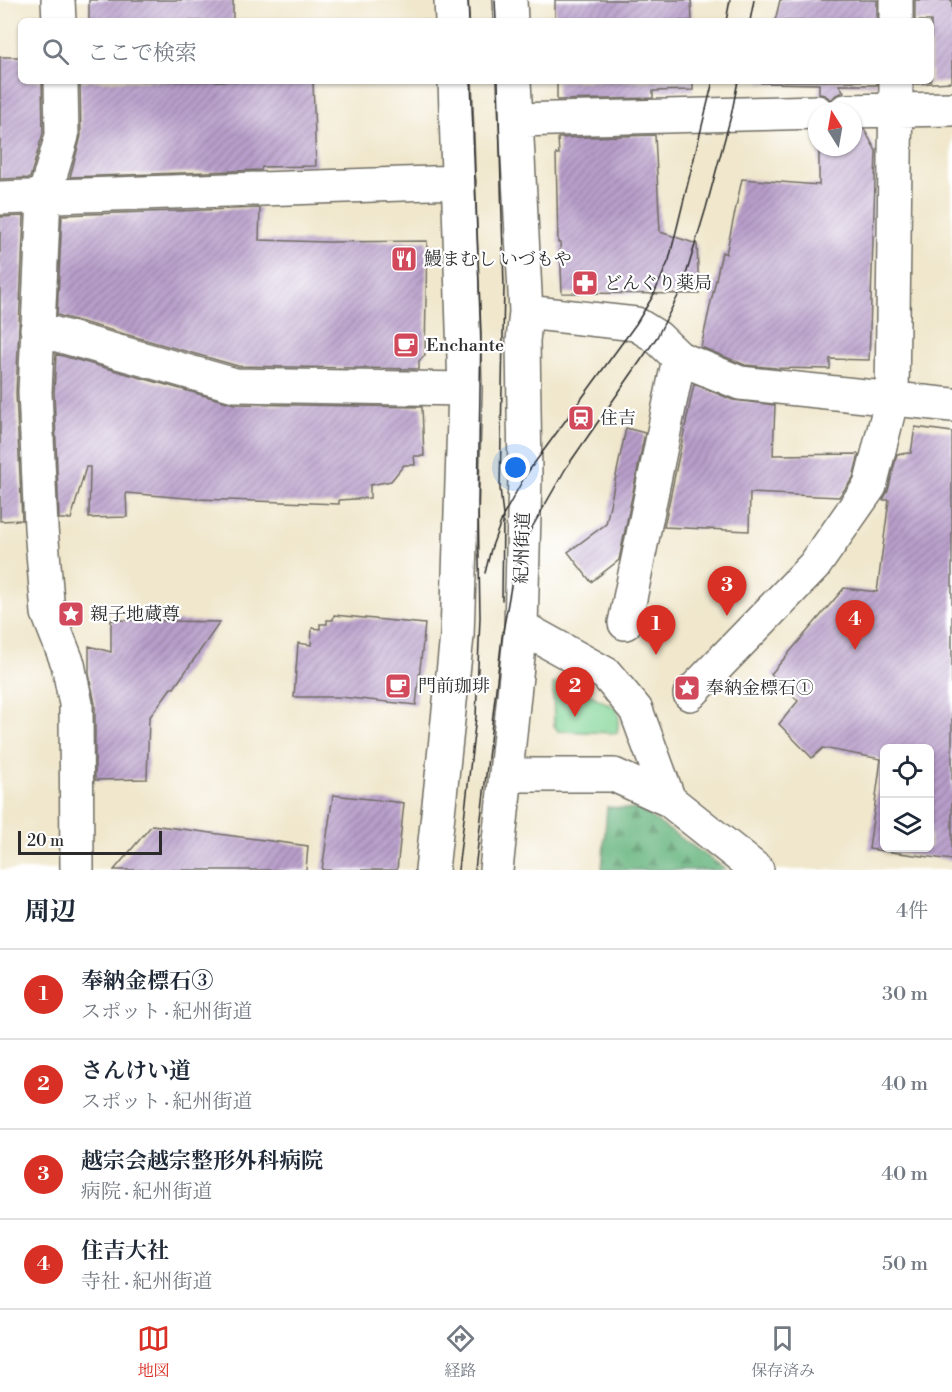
<!DOCTYPE html>
<html lang="ja">
<head>
<meta charset="utf-8">
<style>
	:root { --surface:#fff; --page:#f2f2f3; --text:#1f2937; --muted:#747a83; --line:#e0e1e3; --accent:#d93025 }
	body { margin:0; font-family:"Libre Bodoni","Noto Serif JP",serif; background:var(--page); color:var(--text) }
	.controls { position:absolute; right:18px; bottom:18px; display:grid; overflow:hidden; border-radius:9px; box-shadow:0 2px 4px #0004 }
	.controls button { width:54px; height:54px; display:grid; place-items:center; padding:0; border:0; border-bottom:2px solid var(--line); background:var(--surface); color:var(--text); font:30px sans-serif }
	.compass { position:absolute; left:808px; top:102px; width:54px; height:54px; border-radius:50%; background:var(--surface); box-shadow:0 2px 4px #0004; rotate:349deg }
	.scale { position:absolute; left:18px; bottom:15px; width:144px; box-sizing:border-box; padding-left:6px; border:3px solid #2b2b2b; border-top:0; font-size:16px; line-height:21px; white-space:nowrap; color:#2b2b2b; -webkit-text-stroke:4px #fff; paint-order:stroke }
	.you { position:absolute; left:516px; top:468px; width:21px; height:21px; margin:-15px; border:4px solid #fff; border-radius:50%; background:#1a73e8; box-shadow:0 0 0 9px #1a73e833 }
	.badge { display:grid; place-items:center; width:39px; height:39px; border-radius:50%; background:var(--accent); color:#fff; font-size:20px; font-weight:700 }
	.pin { position:absolute; translate:-50% -50px; filter:drop-shadow(0 2px 3px #0008) }
	.pin::after { content:''; position:absolute; top:32px; width:21px; height:18px; background:inherit; clip-path:polygon(0 0,100% 0,50% 100%) }
	.list { margin:0; padding:0; list-style:none }
	h2 { display:flex; justify-content:space-between; align-items:center; height:78px; margin:0; padding:0 24px; font-size:26px }
	h2 small { font-size:20px; font-weight:400; color:var(--muted) }
	.list li { display:grid; grid-template-columns:39px 1fr auto; gap:18px; align-items:center; box-sizing:border-box; height:90px; padding:0 24px; border-top:2px solid var(--line) }
	.list b { display:block; font-size:22px; white-space:nowrap }
	.list p { margin:0; font-size:20px; white-space:nowrap; color:var(--muted) }
	.list em { font-size:20px; font-style:normal; color:var(--muted) }
	.icon { flex:none; width:33px; height:33px; fill:none; stroke:currentColor; stroke-width:2; stroke-linecap:round; stroke-linejoin:round }
	.map { position:relative; flex:none; width:952px; height:870px; overflow:hidden }
	.search { position:absolute; background:var(--surface); box-shadow:0 2px 4px #0004; left:18px; right:18px; top:18px; height:66px; display:flex; align-items:center; gap:15px; box-sizing:border-box; padding:0 21px; border-radius:9px; color:var(--muted); font-size:22px }
	.sheet { height:438px; background:var(--surface) }
	nav { display:flex; justify-content:space-around; align-items:center; box-sizing:border-box; height:84px; border-top:2px solid var(--line); background:var(--surface); font-size:16px; color:var(--muted) }
	nav a { display:grid; justify-items:center; gap:3px }
	nav .on { color:var(--accent) }
	.map>svg:first-child { display:block }
</style>
</head>
<body>
<div class="map">
<svg width="952" height="870" viewBox="0 0 952 870">
	<defs>
		<pattern id="forest-firs" width="22" height="20" patternUnits="userSpaceOnUse" patternTransform="scale(1.5)"><rect width="22" height="20" fill="#69b680"/><path d="M5 1l3.5 6h-7zM16 11l3.5 6h-7z" fill="#579469"/></pattern>
		<pattern id="building-hatch" width="6" height="6" patternUnits="userSpaceOnUse" patternTransform="scale(1.5)"><rect width="6" height="6" fill="#b89eca"/><path d="M-1 1l2-2M0 6l6-6M5 7l2-2" fill="none" stroke="#9681a4"/></pattern>
	</defs>
	<rect width="100%" height="100%" fill="#fff"/>
	<filter id="ink" filterUnits="userSpaceOnUse"><feTurbulence type="fractalNoise" baseFrequency=".0167" numOctaves="2"/><feDisplacementMap in="SourceGraphic" scale="12" xChannelSelector="R" yChannelSelector="G"/><feConvolveMatrix kernelMatrix="1 2 1 2 8 2 1 2 1" color-interpolation-filters="sRGB"/></filter>
	<filter id="wash" filterUnits="userSpaceOnUse"><feTurbulence type="fractalNoise" baseFrequency=".008" numOctaves="4" result="noise"/><feDisplacementMap in="SourceGraphic" scale="24" xChannelSelector="R" yChannelSelector="G"/><feGaussianBlur stdDeviation="1.35" result="paint"/><feColorMatrix in="noise" values="0 0 0 0 0 0 0 0 0 0 0 0 0 0 0 0 0 1.4 0 .05"/><feComposite in="paint" operator="in"/></filter>
	<g filter="url(#wash)">
		<rect width="100%" height="100%" fill="#f0e7cc"/>
		<path fill="url(#forest-firs)" stroke="#4a7056" stroke-width="1.5" d="M607,807l33,3 87,60h-125z"/>
		<path fill="#82d597" stroke="#568061" stroke-width="1.5" d="M565,682l51,26 3,10 -2,15 -59,-2 -4,-6 -1,-41z"/>
		<g id="blocks">
			<path fill="url(#building-hatch)" fill-rule="evenodd" d="M89,0h144v21h-144z
				M555,0h136l1,21h-137z
				M780,0h97v21h-102z
				M915,0h37v82l-37,2v-3h16v-60h-16z
				M0,57h21v24h21l1,52 -13,45 -30,1z
				M80,81h233l3,85 -54,1 -1,3 -191,7 11,-41z
				M557,81h136v9l-40,1v7l-96,2z
				M761,81h116v4h-38l5,7 -8,3 -5,5 -6,-5 -6,-1v-10l-58,-1z
				M864,129l12,22 -7,209 -39,-1v10l-54,-1 -31,-3 -44,-18 21,-95 4,2 16,-75 77,6v-38h34v-17z
				M655,135l5,97 37,12 2,50 -137,-1 -2,-50h-2l-2,-89h3l-1,-16z
				M260,208l-1,32 68,2 100,-1 -2,114 -6,6v8l-181,-3 -181,-51 5,-100z
				M24,216l-8,177 6,127 -22,1v-304z
				M56,354l178,50 188,3 2,49h-10l1,9h-11l-13,16 -21,4v13l-31,2v4l-141,-5 -72,-6 1,24 -38,1 1,-51h-4l-15,52h-12l-5,-127z
				M694,384l39,16 42,5 -2,50 86,-1 -6,24 -14,19 -89,-4 -1,38 -85,-4z
				M915,427l37,5v428l-83,-11 12,-90 -58,-11 -11,10 -33,-34 19,-23 -27,-27 73,-86 33,4 12,-92h-6l5,-9 9,-37 14,-1zM885,748h45v100h-45z
				M626,428l19,5 -26,127 -28,22 -23,-30 38,-28z
				M334,615l91,9 -9,81 -76,-8h-46l4,-54 13,2 1,-17 8,1v-5h7v-4h6z
				M111,620l109,2 -46,66h-3l-22,30 -2,61 -52,1v-76l-6,-30v-28l22,6z
				M333,795l71,8 -7,67h-75z
				M152,825l156,21 -2,24h-192z"/>
		</g>
	</g>
	<g filter="url(#ink)">
		<use href="#blocks" fill-opacity="0" stroke="#706d63" stroke-width="1.5"/>
		<g fill="none" stroke-linecap="round" stroke-linejoin="round">
			<defs>
				<path id="minor" d="M58,0l1,21
					M451,0l1,21
					M510,0l1,21
					M896,21v-21
					M61,81l1,55 -18,61 -9,195 6,136 7,85 20,51 8,40 1,166
					M845,111l107,-2
					M516,120l301,-8
					M0,198l459,-16
					M526,312l110,12 21,13 22,21 61,25 212,22
					M37,329l198,56 230,4
					M625,623l54,-265
					M521,627l85,47 30,36 33,90 88,70
					M690,694l124,-128 56,-80 22,-88 4,-317
					M506,775h108l55,25
					M432,870l25,-234 8,-247 -10,-308
					M496,870l25,-243 4,-151 -2,-135 3,-29 -12,-231"/>
			</defs>
			<use href="#minor" stroke="#706d63" stroke-width="36"/>
			<use href="#minor" stroke="#fff" stroke-width="33"/>
			<path stroke="#2b2b2b" stroke-width="1.5" d="M468,0l1,21
				M495,0l1,21
				M726,21l4,-21
				M750,21l4,-21
				M498,81l6,206 -4,201 3,28 -1,84
				M485,573l6,-24 12,-33 22,-40 111,-152 17,-28 16,-36 44,-179
				M458,870l18,-153 4,-100 -2,-115 3,-168 -10,-253
				M475,870l27,-233 11,-62 9,-30 44,-77 91,-131 25,-49 24,-80 25,-92 7,-35"/>
		</g>
	</g>
	<defs>
		<symbol id="restaurant-square" viewBox="-11 -11 22 22"><rect x="-9" y="-9" width="18" height="18" rx="4" fill="#d1495b" stroke="#fff"/><path d="M-5-6h1v4h1v-4h1v4h1v-4h1v5L-1.5 .5V6h-2V.5L-5-1ZM5-6V6H3V1.5H1.5Q1.5-4 5-6Z" fill="#fff"/></symbol>
		<symbol id="pharmacy-square" viewBox="-11 -11 22 22"><rect x="-9" y="-9" width="18" height="18" rx="4" fill="#d1495b" stroke="#fff"/><path d="M-2-6h4v4h4v4h-4v4h-4v-4h-4v-4h4Z" fill="#fff"/></symbol>
		<symbol id="cafe-square" viewBox="-11 -11 22 22"><rect x="-9" y="-9" width="18" height="18" rx="4" fill="#d1495b" stroke="#fff"/><path d="M-5.5-4.5H6V0H3Q3 3.5 0 3.5H-2.5Q-5.5 3.5-5.5 0ZM3-3.2v2h1.7v-2ZM-6 4.5H4V6H-6Z" fill="#fff"/></symbol>
		<symbol id="station-square" viewBox="-11 -11 22 22"><rect x="-9" y="-9" width="18" height="18" rx="4" fill="#d1495b" stroke="#fff"/><path d="M-3-6H3Q5-6 5-4V2Q5 4 3 4L4.5 6H3L1.5 4h-3L-3 6H-4.5L-3 4Q-5 4-5 2V-4Q-5-6-3-6ZM-3.5-4v3h7v-3ZM-3.5 1v1.5H-2V1ZM2 1v1.5H3.5V1Z" fill="#fff"/></symbol>
		<symbol id="sight-square" viewBox="-11 -11 22 22"><rect x="-9" y="-9" width="18" height="18" rx="4" fill="#d1495b" stroke="#fff"/><path d="M0-6L1.8-2.2L6-1.7L2.9 1.2L3.7 5.4L0 3.3L-3.7 5.4L-2.9 1.2L-6-1.7L-1.8-2.2Z" fill="#fff"/></symbol>
	</defs>
	<g fill-rule="evenodd">
		<use href="#restaurant-square" x="389" y="244" width="30" height="30"/>
		<use href="#pharmacy-square" x="570" y="268" width="30" height="30"/>
		<use href="#cafe-square" x="391" y="330" width="30" height="30"/>
		<use href="#station-square" x="566" y="403" width="30" height="30"/>
		<use href="#sight-square" x="56" y="599" width="30" height="30"/>
		<use href="#cafe-square" x="383" y="671" width="30" height="30"/>
		<use href="#sight-square" x="672" y="673" width="30" height="30"/>
	</g>
	<g text-anchor="middle" stroke-width="4.5" stroke-linejoin="round" paint-order="stroke">
		<g font-size="18" fill="#2b2b2b" stroke="#fff" text-anchor="start">
			<text x="424" y="265">鰻まむし いづもや</text>
			<text x="604" y="289">どんぐり薬局</text>
			<text x="426" y="351">Enchante</text>
			<text x="600" y="424">住吉</text>
			<text x="90" y="620">親子地蔵尊</text>
			<text x="418" y="692">門前珈琲</text>
			<text x="706" y="694">奉納金標石①</text>
		</g>
		<g font-size="18" fill="#2b2b2b" stroke="#fff">
			<text transform="translate(522 548) rotate(-88)" y="6">紀州街道</text>
		</g>
	</g>
</svg>
<div class="controls">
<button><svg class="icon" aria-label="locate" viewBox="0 0 24 24"><circle cx="12" cy="12" r="6"/><path d="M12 2v4M12 18v4M2 12h4M18 12h4"/></svg></button>
<button><svg class="icon" aria-label="layers" viewBox="0 0 24 24"><path d="M12 4l9 5-9 5-9-5zM3 14l9 5 9-5"/></svg></button>
</div>
<svg class="compass" viewBox="-18 -18 36 36"><path d="M0-13l5 13h-10z" fill="#e53935"/><path d="M0 13l5-13h-10z" fill="#747a83"/></svg>
<div class="scale">20 m</div>
<div class="you"></div>
<div class="pin badge" style="left:656px;top:655px">1</div>
<div class="pin badge" style="left:575px;top:717px">2</div>
<div class="pin badge" style="left:727px;top:616px">3</div>
<div class="pin badge" style="left:855px;top:650px">4</div>
<div class="search"><svg class="icon" aria-label="search" viewBox="0 0 24 24"><circle cx="10" cy="10" r="6"/><path d="M15 15l6 6"/></svg>ここで検索</div>
</div>
<section class="sheet">
<h2>周辺<small>4件</small></h2>
<ul class="list">
<li><span class="badge">1</span><div><b>奉納金標石③</b><p>スポット · 紀州街道</p></div><em>30 m</em></li>
<li><span class="badge">2</span><div><b>さんけい道</b><p>スポット · 紀州街道</p></div><em>40 m</em></li>
<li><span class="badge">3</span><div><b>越宗会越宗整形外科病院</b><p>病院 · 紀州街道</p></div><em>40 m</em></li>
<li><span class="badge">4</span><div><b>住吉大社</b><p>寺社 · 紀州街道</p></div><em>50 m</em></li>
</ul>
</section>
<nav>
<a class="on"><svg class="icon" aria-label="map" viewBox="0 0 24 24"><path d="M3 6l6-2 6 2 6-2v14l-6 2-6-2-6 2zM9 4v14M15 6v14"/></svg>地図</a>
<a><svg class="icon" aria-label="directions" viewBox="0 0 24 24"><path d="M12 3l9 9-9 9-9-9zM9 14v-3h6M13 9l2 2-2 2"/></svg>経路</a>
<a><svg class="icon" aria-label="saved" viewBox="0 0 24 24"><path d="M7 4h10v16l-5-4-5 4z"/></svg>保存済み</a>
</nav>
</body>
</html>
